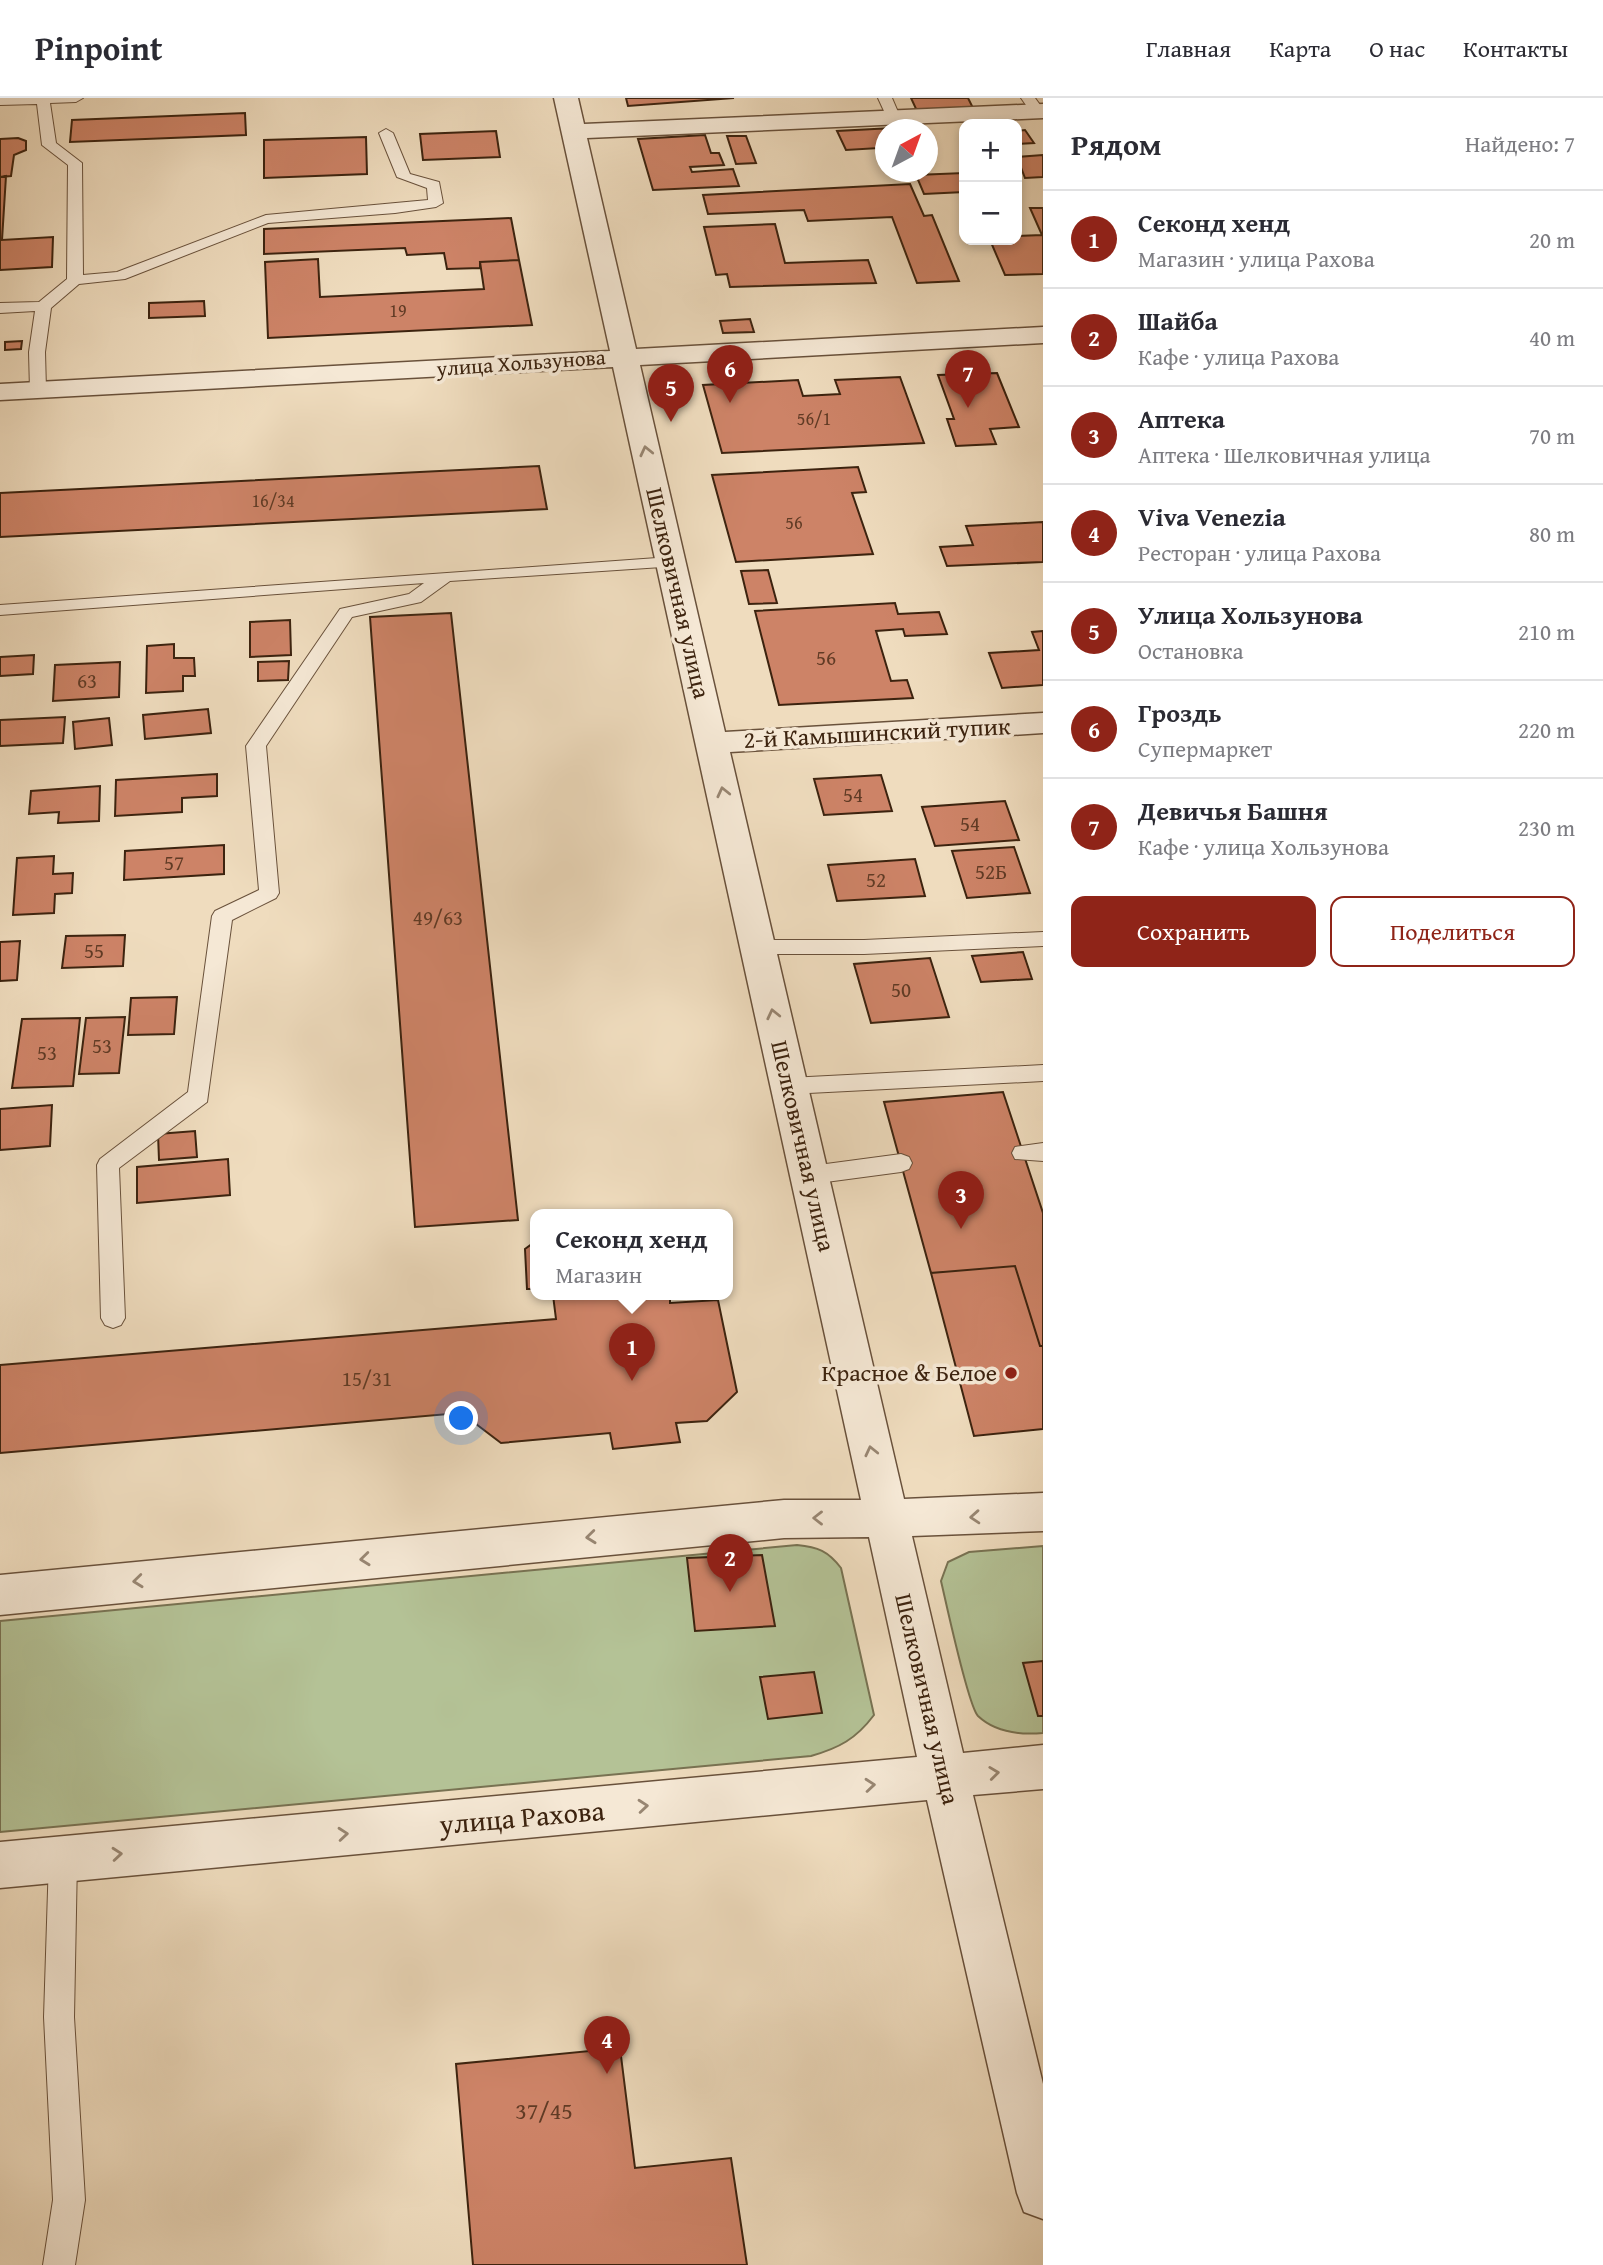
<!DOCTYPE html>
<html lang="ru">
<head>
<meta charset="utf-8">
<style>
	:root { --surface:#fff; --page:#f2f2f3; --text:#2b2b33; --muted:#7c7c81; --line:#e1e1e2; --accent:#8f2418 }
	body { margin:0; font-family:"Gentium Book Plus",serif; background:var(--page); color:var(--text) }
	.controls { position:absolute; right:21px; top:21px; display:grid; overflow:hidden; border-radius:14px; box-shadow:0 4px 10px #0003 }
	.controls button { width:63px; height:63px; display:grid; place-items:center; padding:0; border:0; border-bottom:2px solid var(--line); background:var(--surface); color:var(--text); font:35px sans-serif }
	.compass { position:absolute; left:875px; top:21px; width:63px; height:63px; border-radius:50%; background:var(--surface); box-shadow:0 4px 10px #0003; rotate:41deg }
	.you { position:absolute; left:462px; top:1321px; width:24px; height:24px; margin:-18px; border:5px solid #fff; border-radius:50%; background:#1a73e8; box-shadow:0 0 0 10px #1a73e833 }
	.badge { display:grid; place-items:center; width:46px; height:46px; border-radius:50%; background:var(--accent); color:#fff; font-size:23px; font-weight:700 }
	.pin { position:absolute; translate:-50% -58px; filter:drop-shadow(0 2px 4px #0008) }
	.pin::after { content:''; position:absolute; top:37px; width:24px; height:21px; background:inherit; clip-path:polygon(0 0,100% 0,50% 100%) }
	.popup { position:absolute; left:530px; top:1111px; width:203px; height:91px; box-sizing:border-box; display:grid; place-content:center; border-radius:14px; background:var(--surface); filter:drop-shadow(0 2px 5px #0005); font-size:23px; white-space:nowrap; color:var(--muted) }
	.popup b { font-size:26px; color:var(--text) }
	.popup::after { content:''; position:absolute; left:50%; top:100%; margin-left:-14px; border:14px solid transparent; border-top-color:var(--surface) }
	.list { margin:0; padding:0; list-style:none }
	h2 { display:flex; justify-content:space-between; align-items:center; height:91px; margin:0; padding:0 28px; font-size:30px }
	h2 small { font-size:23px; font-weight:400; color:var(--muted) }
	.list li { display:grid; grid-template-columns:46px 1fr auto; gap:21px; align-items:center; box-sizing:border-box; height:98px; padding:0 28px; border-top:2px solid var(--line) }
	.list b { display:block; font-size:26px; white-space:nowrap }
	.list p { margin:0; font-size:23px; white-space:nowrap; color:var(--muted) }
	.list em { font-size:23px; font-style:normal; color:var(--muted) }
	.actions { display:flex; gap:14px; padding:21px 28px }
	.actions a { flex:1; padding:16px 0; border:2px solid var(--accent); border-radius:14px; text-align:center; font-size:24px; color:var(--accent) }
	.actions .main { background:var(--accent); color:#fff }
	.map { position:relative; flex:none; width:1043px; height:2167px; overflow:hidden }
	header { display:flex; align-items:center; gap:42px; box-sizing:border-box; height:98px; padding:0 35px; background:var(--surface); border-bottom:2px solid var(--line) }
	header strong { font-size:33px }
	nav { display:flex; gap:38px; margin-inline-start:auto; font-size:24px }
	main { display:flex }
	aside { flex:1; background:var(--surface) }
	.map>svg:first-child { display:block }
</style>
</head>
<body>
<header>
<strong>Pinpoint</strong>
<nav><a>Главная</a><a>Карта</a><a>О нас</a><a>Контакты</a></nav>
</header>
<main>
<div class="map">
<svg width="1043" height="2167" viewBox="0 0 1043 2167">
	<rect width="100%" height="100%" fill="#efdcbe"/>
	<filter id="stains"><feTurbulence type="fractalNoise" baseFrequency=".00286" numOctaves="4"/><feColorMatrix values="0 0 0 0 .2 0 0 0 0 .09 0 0 0 0 .02 0 0 0 .5 -.17"/></filter>
	<radialGradient id="worn" r=".72"><stop offset=".6" stop-color="#630" stop-opacity="0"/><stop offset="1" stop-color="#630" stop-opacity=".3"/></radialGradient>
	<path fill="#b4c296" stroke="#787252" stroke-width="2" d="M797,1447c21,2 31,6 44,23l33,147c-18,24 -35,33 -63,41l-811,76v-211z
		M1043,1448v187c-23,2 -47,0 -65,-17 -10,-10 -32,-114 -37,-135l7,-19 21,-10z"/>
	<path fill="#cd8367" stroke="#3c230f" stroke-width="2" d="M626,0h108l-106,8z
		M911,0h57l5,10 -56,3z
		M245,15l1,22 -176,7 2,-22z
		M912,29l2,3h-28v31l-7,-13 -33,2 -9,-19z
		M1025,32l9,13 -17,1v-13z
		M496,33l4,26 -77,3 -3,-26z
		M705,37l6,18h8l5,12 -34,2 2,5 41,-3 6,17 -86,4 -15,-51z
		M727,38h19l10,27 -20,1z
		M366,39l1,37 -103,4v-38z
		M18,40l8,3v9l-12,5 -3,21 -11,1v-38z
		M1043,57v22l-18,1 -8,-21z
		M964,75v19l-40,2 -8,-19z
		M6,78l-4,64 51,-3 -1,30 -52,3v-93z
		M910,86l14,32 8,-1 27,66 -42,2 -25,-66 -84,4 -4,-11 -96,4 -5,-19z
		M1030,110h13v66l-38,1 -15,-35h27v-4l25,-1z
		M511,120l8,42 -39,2v6l-33,1 -3,-16 -37,2 -2,-7 -141,6v-25z
		M775,126l10,39 83,-3 8,23 -146,4 -3,-13 -11,1 -12,-48z
		M318,161l2,38 164,-8 -4,-27 39,-2 13,65 -264,13 -3,-76z
		M204,203l1,15 -56,2v-15z
		M750,221l4,13 -31,1 -3,-12z
		M22,243l-1,8 -16,1v-8z
		M997,275l22,54 -29,2 6,15 -40,2 -9,-27h7l-16,-44z
		M900,279l24,66 -202,10 -19,-68 95,-5 5,16 37,-2 -5,-14z
		M539,368l8,43 -547,28v-44z
		M858,369l8,25 -14,1 21,61 -137,8 -24,-87z
		M1043,424v40l-96,4 -7,-19 33,-2 -7,-19z
		M768,472l9,33 -28,1 -8,-33z
		M895,505l3,11 41,-2 8,22 -42,2 -2,-7 -27,2 15,50 16,-1 6,18 -134,7 -24,-94z
		M451,515l67,607 -103,7 -45,-610z
		M290,522l1,35 -41,2v-35z
		M1043,533v54l-41,3 -13,-35 50,-3 -7,-18z
		M174,546v14h20l1,18h-12v15l-37,2 1,-47z
		M34,557l-1,19 -33,2v-19z
		M289,563l-1,19 -30,1v-19z
		M120,564l-1,35 -66,4 2,-36z
		M208,611l3,24 -66,6 -2,-24z
		M65,619l-2,26 -63,3v-26z
		M109,620l3,27 -37,4 -2,-27z
		M217,676v22l-35,2v14l-67,4 1,-36z
		M881,677l11,36 -68,4 -10,-36z
		M100,688l-1,35 -41,2 1,-11 -30,2 2,-23z
		M1005,703l14,39 -84,6 -13,-39z
		M224,747v29l-100,6 1,-29z
		M1014,749l16,46 -63,5 -15,-47z
		M54,758l-1,18 20,-1 -1,20 -17,1 -1,19 -41,2 4,-57z
		M915,761l10,37 -88,5 -9,-36z
		M125,837l-2,31 -61,2 4,-32z
		M20,843l-3,39 -17,1v-39z
		M1023,854l9,27 -51,3 -9,-26z
		M930,860l19,59 -78,6 -17,-59z
		M177,899l-3,37 -46,1 3,-37z
		M125,919l-6,56 -40,1 7,-56z
		M80,920l-7,68 -61,2 10,-69z
		M1003,994l40,121v133h-3l-25,-80 -84,7 -47,-171z
		M52,1007l-2,41 -50,4v-41z
		M195,1033l2,26 -38,3 -1,-26z
		M228,1061l2,36 -93,8v-36z
		M536,1143v48h-9l-2,-40z
		M1015,1168l25,80h3v83l-69,7 -43,-163z
		M553,1197h117v8l48,-3 19,92 -30,29 -31,2 4,19 -67,7 -3,-16 -109,10 -25,-19 -16,1 -12,-11 -448,39v-88l556,-46z
		M762,1457l13,71 -80,5 -8,-73z
		M1043,1563v55h-5l-15,-53z
		M814,1574l8,41 -54,6 -8,-42z
		M620,1950l15,120 96,-10 16,107h-274l-17,-201z"/>
	<g fill="none" stroke-linecap="round" stroke-linejoin="round">
		<defs>
			<path id="lane" d="M0,0h83l-7,4 -26,1 6,40 26,20 1,112 34,-3 149,-57 162,-15 -1,-12 -30,-11 -18,-44 7,-4 7,4 17,41 29,8 4,21 -7,4 -41,6 -127,10 -143,56 -46,5 -28,24 -6,44 1,38 -8,5 -8,-5 -1,-38 6,-41 -35,2v-10l39,-1 28,-23 1,-114 -26,-20 -5,-41 -37,1z
				M878,0h14l9,21 -2,3h-10z
				M1021,0h14l8,11v6h-10z
				M671,459l6,1 3,4 -3,4 -227,15 -29,21 -69,15 -86,129 13,147 -3,5 -44,22 -25,182 -88,66 6,150 -4,7 -8,3 -8,-3 -4,-7 -4,-153 3,-6 88,-67 24,-176 3,-5 44,-21 -13,-144 94,-137 69,-15 15,-11 -424,32v-10z
				M1043,834v14l-179,8h-106l-7,-2 -3,-5 3,-5 7,-2h106z
				M1043,967v16l-254,13 -8,-2 -3,-6 3,-6 8,-2z
				M1043,1045v18l-28,-2 -3,-6 3,-6z
				M901,1056l8,3 3,6 -3,6 -8,3 -90,12 -8,-3 -3,-6 3,-6 8,-3z
				M63,1747l10,4 4,10 -3,158 11,183 -10,65h-32l10,-65 -9,-183 5,-158 4,-10z"/>
			<path id="street" d="M554,0h24l6,26 459,-20v14l-456,20 49,211 407,-22v16l-403,22 85,367 318,-19v20l-313,19 174,747 139,-6v38l-131,5 51,217 80,-8v44l-70,6 70,289v135l-19,-7 -7,-19 -90,-393 -927,88v-46l917,-85 -48,-220 -85,1 -784,77v-40l784,-75h77l-248,-1133 -613,33v-16l610,-33z"/>
		</defs>
		<use href="#lane" stroke="#69513b" stroke-width="2"/>
		<use href="#street" stroke="#69513b" stroke-width="3"/>
		<use href="#lane" fill="#f5e8d5" fill-rule="evenodd"/>
		<use href="#street" fill="#f5e8d5" fill-rule="evenodd"/>
	</g>
	<defs><path id="oneway-chevron" d="M-2-3.5L2.5 0L-2 3.5" fill="none" stroke-width="1.6" stroke-linecap="round" stroke-linejoin="round" transform="scale(1.75)"/></defs>
	<g stroke="#988672">
		<use href="#oneway-chevron" transform="translate(646 353) rotate(-103)"/>
		<use href="#oneway-chevron" transform="translate(723 694) rotate(-103)"/>
		<use href="#oneway-chevron" transform="translate(773 916) rotate(-103)"/>
		<use href="#oneway-chevron" transform="translate(871 1353) rotate(-103)"/>
		<use href="#oneway-chevron" transform="translate(975 1419) rotate(176)"/>
		<use href="#oneway-chevron" transform="translate(818 1420) rotate(180)"/>
		<use href="#oneway-chevron" transform="translate(591 1439) rotate(174)"/>
		<use href="#oneway-chevron" transform="translate(365 1461) rotate(174)"/>
		<use href="#oneway-chevron" transform="translate(138 1483) rotate(174)"/>
		<use href="#oneway-chevron" transform="translate(994 1675) rotate(-7)"/>
		<use href="#oneway-chevron" transform="translate(870 1687) rotate(-5)"/>
		<use href="#oneway-chevron" transform="translate(643 1708) rotate(-5)"/>
		<use href="#oneway-chevron" transform="translate(343 1736) rotate(-5)"/>
		<use href="#oneway-chevron" transform="translate(117 1756) rotate(-5)"/>
	</g>
	<circle fill="#8f2418" stroke="#f5e8d5" stroke-width="2.5" cx="1011" cy="1275" r="7"/>
	<g text-anchor="middle" stroke-width="7" stroke-linejoin="round" paint-order="stroke">
		<g font-size="18" fill="#603b25">
			<text x="398" y="219">19</text>
			<text x="814" y="327">56/1</text>
			<text x="273" y="409">16/34</text>
			<text x="794" y="431">56</text>
		</g>
		<g font-size="21" fill="#3c230f" stroke="#f5e8d5">
			<text transform="translate(521 265) rotate(-4)" y="7">улица Хользунова</text>
		</g>
		<g font-size="21" fill="#603b25">
			<text x="826" y="567">56</text>
			<text x="87" y="590">63</text>
			<text x="853" y="704">54</text>
			<text x="970" y="733">54</text>
			<text x="174" y="772">57</text>
			<text x="991" y="781">52Б</text>
			<text x="876" y="789">52</text>
			<text x="438" y="827">49/63</text>
			<text x="94" y="860">55</text>
			<text x="901" y="899">50</text>
			<text x="102" y="955">53</text>
			<text x="47" y="962">53</text>
			<text x="367" y="1288">15/31</text>
		</g>
		<g font-size="24" fill="#3c230f" stroke="#f5e8d5">
			<text transform="translate(678 495) rotate(77)" y="8">Шелковичная улица</text>
			<text transform="translate(877 635) rotate(-3)" y="8">2-й Камышинский тупик</text>
			<text transform="translate(803 1048) rotate(77)" y="8">Шелковичная улица</text>
			<text transform="translate(927 1601) rotate(77)" y="8">Шелковичная улица</text>
		</g>
		<g font-size="24" fill="#3c230f" stroke="#f5e8d5" text-anchor="end">
			<text x="997" y="1283">Красное &amp; Белое</text>
		</g>
		<g font-size="24" fill="#603b25">
			<text x="544" y="2021">37/45</text>
		</g>
		<g font-size="28" fill="#3c230f" stroke="#f5e8d5">
			<text transform="translate(522 1719) rotate(-5)" y="10">улица Рахова</text>
		</g>
	</g>
	<rect width="100%" height="100%" filter="url(#stains)"/>
	<rect width="100%" height="100%" fill="url(#worn)"/>
</svg>
<div class="controls">
<button>+</button>
<button>−</button>
</div>
<svg class="compass" viewBox="-18 -18 36 36"><path d="M0-13l5 13h-10z" fill="#e53935"/><path d="M0 13l5-13h-10z" fill="#7c7c81"/></svg>
<div class="you"></div>
<div class="pin badge" style="left:632px;top:1283px">1</div>
<div class="popup"><b>Секонд хенд</b>Магазин</div>
<div class="pin badge" style="left:730px;top:1494px">2</div>
<div class="pin badge" style="left:961px;top:1131px">3</div>
<div class="pin badge" style="left:607px;top:1976px">4</div>
<div class="pin badge" style="left:671px;top:324px">5</div>
<div class="pin badge" style="left:730px;top:305px">6</div>
<div class="pin badge" style="left:968px;top:310px">7</div>
</div>
<aside>
<h2>Рядом<small>Найдено: 7</small></h2>
<ul class="list">
<li><span class="badge">1</span><div><b>Секонд хенд</b><p>Магазин · улица Рахова</p></div><em>20 m</em></li>
<li><span class="badge">2</span><div><b>Шайба</b><p>Кафе · улица Рахова</p></div><em>40 m</em></li>
<li><span class="badge">3</span><div><b>Аптека</b><p>Аптека · Шелковичная улица</p></div><em>70 m</em></li>
<li><span class="badge">4</span><div><b>Viva Venezia</b><p>Ресторан · улица Рахова</p></div><em>80 m</em></li>
<li><span class="badge">5</span><div><b>Улица Хользунова</b><p>Остановка</p></div><em>210 m</em></li>
<li><span class="badge">6</span><div><b>Гроздь</b><p>Супермаркет</p></div><em>220 m</em></li>
<li><span class="badge">7</span><div><b>Девичья Башня</b><p>Кафе · улица Хользунова</p></div><em>230 m</em></li>
</ul>
<div class="actions"><a class="main">Сохранить</a><a>Поделиться</a></div>
</aside>
</main>
</body>
</html>
